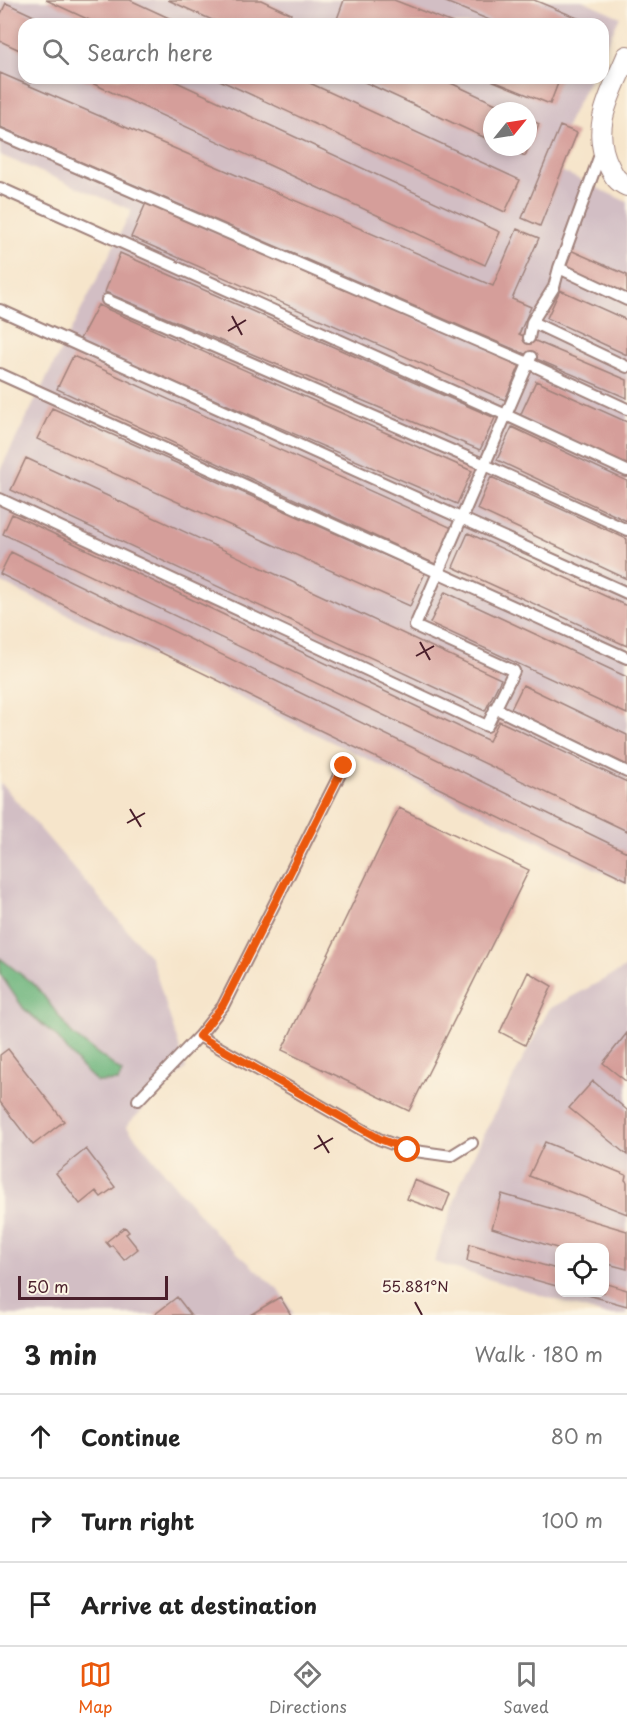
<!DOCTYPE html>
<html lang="en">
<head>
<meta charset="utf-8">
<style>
	:root { --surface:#fff; --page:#f2f2f2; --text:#222; --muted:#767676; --line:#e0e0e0; --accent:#ea580c }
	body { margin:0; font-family:"Playpen Sans",sans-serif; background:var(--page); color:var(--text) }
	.controls { position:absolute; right:18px; bottom:18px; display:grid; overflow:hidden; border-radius:12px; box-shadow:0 3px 9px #0003 }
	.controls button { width:54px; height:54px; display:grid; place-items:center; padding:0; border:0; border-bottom:2px solid var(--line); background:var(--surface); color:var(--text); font:30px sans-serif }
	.compass { position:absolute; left:483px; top:102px; width:54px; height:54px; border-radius:50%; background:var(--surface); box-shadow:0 3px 9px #0003; rotate:60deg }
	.scale { position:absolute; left:18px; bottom:15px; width:150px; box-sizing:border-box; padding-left:6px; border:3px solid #4a1f2b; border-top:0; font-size:16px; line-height:21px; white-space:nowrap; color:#4a1f2b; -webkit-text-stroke:4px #fcf5e5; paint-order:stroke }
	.stop { position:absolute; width:18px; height:18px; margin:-14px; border:4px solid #ea580c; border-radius:50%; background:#fff }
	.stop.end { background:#ea580c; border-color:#fff; box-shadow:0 2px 6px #0008 }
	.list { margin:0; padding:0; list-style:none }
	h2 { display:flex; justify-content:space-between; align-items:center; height:78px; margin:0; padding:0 24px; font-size:26px }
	h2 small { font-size:20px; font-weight:400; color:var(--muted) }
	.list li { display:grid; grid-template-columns:39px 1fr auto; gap:18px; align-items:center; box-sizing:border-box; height:84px; padding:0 24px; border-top:2px solid var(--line) }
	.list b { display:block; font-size:22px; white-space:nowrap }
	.list em { font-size:20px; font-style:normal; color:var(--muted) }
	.icon { flex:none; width:33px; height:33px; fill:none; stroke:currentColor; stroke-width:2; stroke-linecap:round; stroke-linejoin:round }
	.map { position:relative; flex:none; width:627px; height:1315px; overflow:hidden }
	.search { position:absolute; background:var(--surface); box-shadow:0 3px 9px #0003; left:18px; right:18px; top:18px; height:66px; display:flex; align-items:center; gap:15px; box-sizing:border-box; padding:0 21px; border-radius:18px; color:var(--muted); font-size:22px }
	.sheet { height:330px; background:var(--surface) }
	nav { display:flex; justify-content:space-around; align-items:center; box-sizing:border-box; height:84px; border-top:2px solid var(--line); background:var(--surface); font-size:16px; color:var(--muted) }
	nav a { display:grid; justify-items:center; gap:3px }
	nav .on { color:var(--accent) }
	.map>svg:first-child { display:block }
</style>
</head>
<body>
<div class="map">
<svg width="627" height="1315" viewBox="0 0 627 1315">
	<rect width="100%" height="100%" fill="#fcf5e5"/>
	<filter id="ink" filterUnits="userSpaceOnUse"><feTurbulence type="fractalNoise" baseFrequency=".0167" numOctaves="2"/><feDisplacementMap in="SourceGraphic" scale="12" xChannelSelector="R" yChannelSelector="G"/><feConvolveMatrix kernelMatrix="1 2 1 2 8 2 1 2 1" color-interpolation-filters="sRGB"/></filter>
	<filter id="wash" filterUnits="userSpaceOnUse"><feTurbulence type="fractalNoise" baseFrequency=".008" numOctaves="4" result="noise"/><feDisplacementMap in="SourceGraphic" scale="24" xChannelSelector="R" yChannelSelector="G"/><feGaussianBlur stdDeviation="1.35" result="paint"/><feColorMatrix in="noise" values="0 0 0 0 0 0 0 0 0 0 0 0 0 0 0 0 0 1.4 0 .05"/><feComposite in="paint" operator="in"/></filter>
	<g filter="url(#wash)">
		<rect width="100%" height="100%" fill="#f6e5cb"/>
		<path fill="#d2bec4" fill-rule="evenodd" d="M0,0h582l38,17 -17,34v-27h-579v54h566l-22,44 -15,45 74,35v682l-627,-302v-112l132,-260 -132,-55zM492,111h36v36h-36z
			M0,782l151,176 35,110 -60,58 88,106 65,58 15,25h-294z
			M627,967v348h-23l-170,-53 27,-80 22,-46 66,-127zM560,1248h44v44h-44z"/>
		<path fill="#6ab37a" stroke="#5a6952" stroke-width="1.5" d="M0,958l37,29 36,48 49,37 -4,9 -21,1 -17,-16 -24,-30 -32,-27 -24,-35z"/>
		<g id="blocks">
			<path fill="#d59e9a" d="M46,0h84l52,24h-84z
				M168,0h93l30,14 -4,10h-66z
				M344,0h50l61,24h-106l-12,-5z
				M441,0h93l58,24h-93z
				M6,3l45,21h-27v28l-24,-11v-25z
				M0,73l493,213 24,-57 22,9 -27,61 19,8 -12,27 108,46v18l-627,-271z
				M81,78h87l332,154 -15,33z
				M215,78h84l221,102 -15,32z
				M356,78h84l71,33h-19v30z
				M486,78h74l-10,26z
				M528,119l11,5 -14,32 -20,-9h23z
				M560,126l17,7 -37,93 -18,-8z
				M146,203l374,162 -15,35 -374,-163z
				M568,249l59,26v24l-67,-30z
				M120,253l375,165 -15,32 -375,-158z
				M560,290l67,30v35l-80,-37z
				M98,305l374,166 -15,33 -378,-163z
				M73,356l379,172 -17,36 -378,-175z
				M536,381l91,41v43l-107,-49z
				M52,408l373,165 -15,33 -373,-167z
				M512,427l115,54v40l-130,-61z
				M26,458l475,221 -16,32 -474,-221z
				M491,477l136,62v40l-150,-70z
				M12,514l477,227 10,-20 128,61v49l-624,-297z
				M468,533l159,73v40l-174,-79z
				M11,552l616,300v28l-627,-306z
				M445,592l182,85v37l-197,-91z
				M523,685l104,50v30l-116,-56z
				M399,808l130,62 -120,241 -127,-61z
				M528,972l24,14 -27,59 -25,-13z
				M627,1033v49l-24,-19z
				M8,1049l56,72 -31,24 -33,-43v-47z
				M593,1081l34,29v45l-58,-47z
				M545,1142l81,33 -1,5 2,2v32l-98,-38z
				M86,1149l29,38 -14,10 -5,-6 -16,13 -24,-31z
				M414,1180l36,14 -7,18 -36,-13z
				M502,1194l125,37v38l-23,-6v-15l-44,1 -68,-21z
				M125,1227l4,5 -3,2 12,15 -14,11 -12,-15 -2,2 -4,-5z
				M470,1244l90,26v17l-93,-26z
				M604,1283l23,7v16l-46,-13 23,-1z
				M177,1297l14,18h-37z
				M280,1297l11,18h-41z"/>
		</g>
	</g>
	<g filter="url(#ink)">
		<use href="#blocks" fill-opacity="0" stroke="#a0827b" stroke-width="1.5"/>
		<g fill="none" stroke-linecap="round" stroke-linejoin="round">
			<defs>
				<path id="lane" d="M0,134l528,229 99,46
					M0,188l506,227 121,56
					M559,268l68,32
					M107,300l378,165 142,65
					M0,310l627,283
					M532,322l95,45
					M529,338l3,-16 22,-35 5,-19 42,-116
					M0,374l627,284
					M0,499l487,227 27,-55 -99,-45 116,-269
					M495,708l132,64
					M199,1036l24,-30 121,-240
					M138,1100l61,-64 180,103 29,11 43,6 21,-13"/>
				<path id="street" d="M627,56c-15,36 -38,71 -18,110 5,10 7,15 18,20"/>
			</defs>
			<use href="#lane" stroke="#a0827b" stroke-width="14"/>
			<use href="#street" stroke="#a0827b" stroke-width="22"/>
			<use href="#lane" stroke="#fff" stroke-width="10"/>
			<use href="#street" stroke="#fff" stroke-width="20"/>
		</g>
	</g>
	<g fill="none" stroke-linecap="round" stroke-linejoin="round" filter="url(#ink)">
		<path stroke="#ea580c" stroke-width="8" d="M344,766l-121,239 -24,31 181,103 28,11"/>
	</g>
	<path fill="none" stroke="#4a1f2b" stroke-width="2" d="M232,316l10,19M228,331l18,-11M420,642l10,18M416,656l18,-10M130,809l11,18M127,823l18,-10M318,1135l11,18M314,1149l19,-11M415,1302l7,13"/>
	<g font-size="15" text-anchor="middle" fill="#4a1f2b" stroke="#fcf5e5" stroke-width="4.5" stroke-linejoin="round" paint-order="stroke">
		<text x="415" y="1292">55.881°N</text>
	</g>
</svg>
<div class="controls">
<button><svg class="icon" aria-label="locate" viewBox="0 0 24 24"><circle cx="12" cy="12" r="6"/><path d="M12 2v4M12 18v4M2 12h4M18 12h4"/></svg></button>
</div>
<svg class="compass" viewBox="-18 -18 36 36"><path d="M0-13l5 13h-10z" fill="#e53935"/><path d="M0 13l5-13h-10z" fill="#767676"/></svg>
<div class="scale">50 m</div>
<div class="stop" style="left:408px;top:1150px"></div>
<div class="stop end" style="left:344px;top:766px"></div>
<div class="search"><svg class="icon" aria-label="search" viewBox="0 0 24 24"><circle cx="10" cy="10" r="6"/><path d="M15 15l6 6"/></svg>Search here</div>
</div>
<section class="sheet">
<h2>3 min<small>Walk · 180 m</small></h2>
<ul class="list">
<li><svg class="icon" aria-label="ahead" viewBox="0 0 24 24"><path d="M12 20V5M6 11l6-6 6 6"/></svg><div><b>Continue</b></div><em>80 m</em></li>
<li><svg class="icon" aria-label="right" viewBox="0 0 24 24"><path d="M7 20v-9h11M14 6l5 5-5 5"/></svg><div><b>Turn right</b></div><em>100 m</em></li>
<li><svg class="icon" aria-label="arrive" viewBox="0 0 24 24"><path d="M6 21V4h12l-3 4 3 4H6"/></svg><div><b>Arrive at destination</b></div></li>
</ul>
</section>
<nav>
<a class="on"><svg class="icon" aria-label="map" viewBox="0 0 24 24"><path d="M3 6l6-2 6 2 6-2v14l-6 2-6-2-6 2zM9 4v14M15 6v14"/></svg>Map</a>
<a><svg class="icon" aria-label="directions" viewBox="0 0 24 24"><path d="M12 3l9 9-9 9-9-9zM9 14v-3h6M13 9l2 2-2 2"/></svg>Directions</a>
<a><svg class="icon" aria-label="saved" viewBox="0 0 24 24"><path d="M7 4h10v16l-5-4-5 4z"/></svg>Saved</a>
</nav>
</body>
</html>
